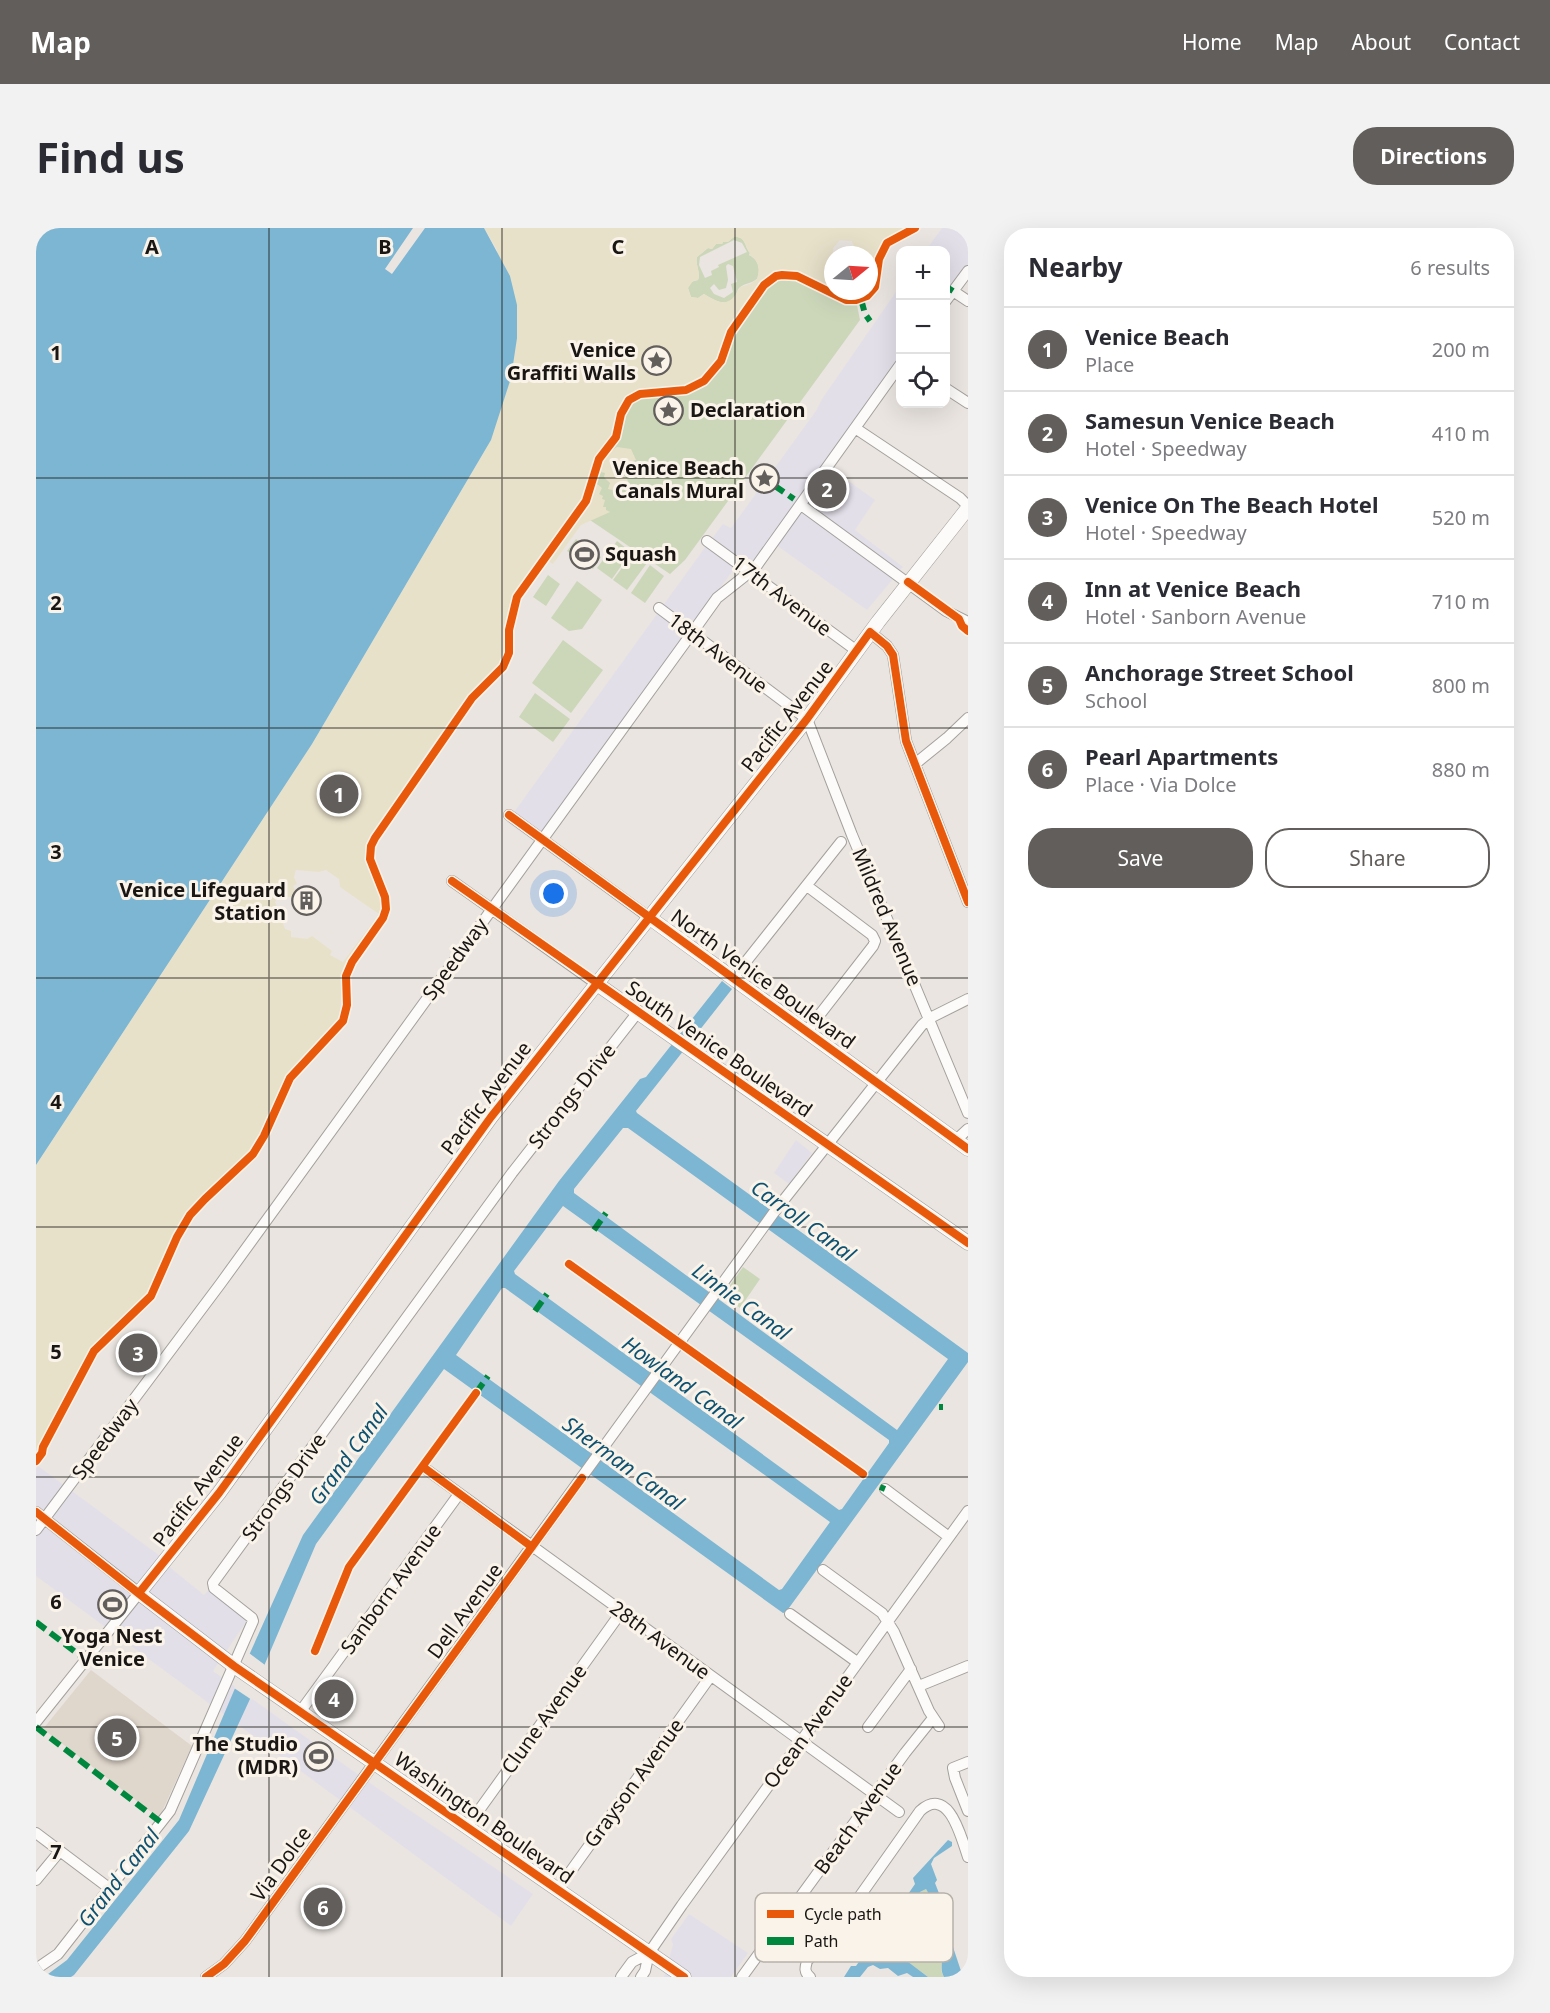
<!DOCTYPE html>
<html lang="en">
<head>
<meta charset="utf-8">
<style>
	:root { --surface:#fff; --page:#f2f2f3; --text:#2b2b33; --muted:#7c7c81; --line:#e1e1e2; --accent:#625e5b }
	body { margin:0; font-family:"Noto Sans",sans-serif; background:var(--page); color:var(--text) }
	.controls { position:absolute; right:18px; top:18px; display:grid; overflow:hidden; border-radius:12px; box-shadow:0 6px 24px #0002 }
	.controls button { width:54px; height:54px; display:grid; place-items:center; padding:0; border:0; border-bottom:2px solid var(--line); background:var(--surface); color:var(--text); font:30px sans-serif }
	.compass { position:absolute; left:788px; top:18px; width:54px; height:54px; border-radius:50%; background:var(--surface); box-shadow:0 6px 24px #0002; rotate:72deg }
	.you { position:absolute; left:518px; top:666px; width:21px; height:21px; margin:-15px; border:4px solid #fff; border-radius:50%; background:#1a73e8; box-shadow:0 0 0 9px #1a73e833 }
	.badge { display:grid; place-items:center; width:39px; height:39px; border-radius:50%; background:var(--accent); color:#fff; font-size:20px; font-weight:700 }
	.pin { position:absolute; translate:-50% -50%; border:3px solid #fff; box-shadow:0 2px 6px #0006 }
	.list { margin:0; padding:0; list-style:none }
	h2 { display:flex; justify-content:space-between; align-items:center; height:78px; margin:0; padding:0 24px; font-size:26px }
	h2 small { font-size:20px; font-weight:400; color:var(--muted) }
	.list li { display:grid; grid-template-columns:39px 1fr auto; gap:18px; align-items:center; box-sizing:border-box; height:84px; padding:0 24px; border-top:2px solid var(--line) }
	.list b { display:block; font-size:22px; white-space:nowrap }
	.list p { margin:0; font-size:20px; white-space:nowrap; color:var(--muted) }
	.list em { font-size:20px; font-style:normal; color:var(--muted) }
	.actions { display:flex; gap:12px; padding:18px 24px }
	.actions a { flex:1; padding:14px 0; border:2px solid var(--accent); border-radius:24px; text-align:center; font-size:21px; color:var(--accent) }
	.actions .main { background:var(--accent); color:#fff }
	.icon { flex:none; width:33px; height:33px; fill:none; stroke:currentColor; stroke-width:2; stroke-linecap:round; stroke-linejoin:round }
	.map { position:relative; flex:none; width:932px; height:1749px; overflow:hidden; border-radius:24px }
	header { display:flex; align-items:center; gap:36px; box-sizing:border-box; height:84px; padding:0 30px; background:var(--accent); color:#fff }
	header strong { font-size:28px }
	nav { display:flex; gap:33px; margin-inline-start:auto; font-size:21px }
	.intro { display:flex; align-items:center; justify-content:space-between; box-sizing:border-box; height:144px; padding:0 36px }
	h1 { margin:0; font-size:42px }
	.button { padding:15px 27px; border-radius:24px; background:var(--accent); color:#fff; font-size:21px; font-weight:700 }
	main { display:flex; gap:36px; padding:0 36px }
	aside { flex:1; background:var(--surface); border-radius:24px; box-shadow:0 6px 24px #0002 }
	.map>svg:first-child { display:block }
</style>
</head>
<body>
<header>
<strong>Map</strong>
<nav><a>Home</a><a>Map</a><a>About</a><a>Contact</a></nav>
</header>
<div class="intro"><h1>Find us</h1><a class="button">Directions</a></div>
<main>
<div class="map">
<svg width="932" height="1749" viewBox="0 0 932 1749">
	<rect width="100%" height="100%" fill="#eae5e0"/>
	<path fill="#e3dfe9" d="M906,0h26v38l-22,32 -1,-48h-19z
		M864,58v74l-74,105 49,35 -20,30 48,37 -36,43 -95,-68 -19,25 -19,2 -199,273 -28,-20 199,-276 17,-22 8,4 85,-117 6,-12z
		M760,912l16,13 -23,31 -15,-11z
		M2,1238l122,90 12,13 32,26 6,-6 38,30 -35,52 164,117 156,106 -22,32 -475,-350v-107z
		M653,1686l59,39 -17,24h-67l9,-32 -2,-6z"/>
	<path fill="#e0d7cc" d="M55,1442l101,76 -33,72 -116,-89z"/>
	<path fill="#ccd7ba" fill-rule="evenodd" d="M698,9c12,-1 10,9 16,16l-1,2c10,5 12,14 8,24 -6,5 -13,4 -18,9 -2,2 -2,6 -4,9 -9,11 -21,3 -31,-3l-6,4 -7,-1 -3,-9 3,-6 7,-2c3,-8 -3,-15 -1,-23l11,-9 4,1 4,-5h6l1,-2h4zM698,12l8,3 5,9 -29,13 1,2 -8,4 1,4 -7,3 -6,-13 1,-8zM692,36l5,2 4,16 -6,2 2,8 -9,6 -10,-4 -4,-6 4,-4 5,6 7,-2 2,-8 -2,-14z
		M745,50c27,-2 50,22 76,27l3,15 -175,240 -15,14 -89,-60 16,-35 5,-22 18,-23 4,-20 9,-14 9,-3 41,-4 17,-6 21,-18 11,-34 29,-42 10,-11z
		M540,311l25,18 -8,12 -26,-18z
		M581,313l14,11 -19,27 -15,-11z
		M597,325l14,10 -20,27 -14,-10z
		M614,337l14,11 -19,27 -14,-10z
		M512,347l12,9 -14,22 -13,-9z
		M541,353l25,19 -20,29 -13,2 -18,-13z
		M527,412l40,30 -32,43 -39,-30z
		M499,465l35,26 -17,23 -34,-25z
		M707,1039l17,12 -20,29 -17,-13z
		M890,1661l4,7 -3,36c3,10 14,14 15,26 1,8 -3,11 2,19h-16l-21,-16 -19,-9 9,-13 18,-10 5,-37z"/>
	<path fill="#e8e1ca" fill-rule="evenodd" d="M448,0h423c-24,11 -29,16 -32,43 -1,7 -1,12 -5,18l-1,-34h-14v-6l-3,-8 -12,-1 -7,8v42l-38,-18h-14l-8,3 -17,16 -27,40 -8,25 -21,23 -18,7 -45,4 -14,11 -6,17 -2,14 -19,23 -16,51 -67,91 -7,33 -2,29 -7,11 -24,21 -43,57 -61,91 -3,18 2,12 13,29v16l-34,49 -5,11 -2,43 -6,11 -46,48 -26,58 -12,18 -48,45 -18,22 -12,23 -19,46 -14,17 -43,39 -60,105v-284l276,-421 179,-304 6,-190zM698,9c12,-1 10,8 16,16l-1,2c10,5 11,14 8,24l-7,5 -10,3c-10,20 -18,18 -36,7l-6,4 -7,-1 -3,-9 5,-7 5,-1c3,-8 -3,-15 -1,-23l11,-9 4,1 4,-5h6l1,-2h5zM260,642l23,2 7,-2 13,9 1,8 39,27 -36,48 -13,-7 2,-4 -20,-15 -5,3 -16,-2v-6l-6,-2 -10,-27 3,-5h16l3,-3 -4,-8 4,-2 -3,-7z
		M581,219l14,2 5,11 -13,4 -2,8 6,7 2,5c-4,8 -14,7 -21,5l2,-6 -6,-6 1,-4 -4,-1 -1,3h-2l4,-18z
		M560,255l6,5 -3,6 4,2 -1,3 3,1 -2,7h3v3l4,2 -29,13 -28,39 -6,-4 34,-46z"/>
	<path fill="#7cb6d3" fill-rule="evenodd" d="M0,0h448l26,48 7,29v33l-6,40 -20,62 -179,304 -276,421z
		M686,753l10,8 -96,122 1,2 331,240v9l-182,250 -3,1 -339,-244 -128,175 -66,155 -61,132 -115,144 -3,2h-27l23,-17 112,-140 71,-167 53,-118 256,-354 81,-102 6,-2zM587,900h5l320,231 -51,71 -323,-237v-4zM527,978l326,234v3l-47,66 -3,1 -324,-236 -1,-3zM466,1060h3l325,234 -48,67 -3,1 -323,-235z
		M912,1612l4,2v4l-18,12 -3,6 6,16 -2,3 7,18 -1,4 12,32 -2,4 12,36h-19c-5,-9 0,-15 -3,-24 -4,-9 -12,-13 -14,-21l3,-36 -4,-7 -6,3 -5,37 -18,10 -9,13 19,9 21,16h-15l-6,-4 -9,3 -10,-8 -8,1 -7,-4 -5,2 -8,10h-16l7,-11h5l9,-13 3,1 7,-10v-5l28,-32 -1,-4 13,-19 -2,-6z"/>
	<path fill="#eae5e0" d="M377,0h12l-33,46 -7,-5z
		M213,1425l16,12 -13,35 -18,-12z"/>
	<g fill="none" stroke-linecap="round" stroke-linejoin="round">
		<defs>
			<path id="minor" d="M917,63l15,10
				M909,74l23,-31
				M909,160l23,15
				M819,200l105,70 8,8
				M765,277l145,106 22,11
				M671,313l150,110
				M623,380l148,111 45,116 116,278
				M834,404l17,14 6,9 13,86 62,161
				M879,536l32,-26 21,-20
				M473,587l141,103
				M416,653l145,103
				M697,750l108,-136
				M771,803l66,-85 2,-5 -3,-6 -65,-49
				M920,912l12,-11
				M387,1239l476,345
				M849,1261l64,48
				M0,1284l103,81 -103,129
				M0,1302l185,-247 471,-650 25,-35 38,-30 145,-203
				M787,1342l59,43 12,19 35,79 10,15
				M754,1386l67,48
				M883,1458l49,-20
				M264,1484l159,-218
				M832,1499l43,-58
				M932,1534l-15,6 2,10 13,33
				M431,1599l155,-216
				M0,1605l73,55
				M0,1652l24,-29
				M522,1661l152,-212
				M0,1741l22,-15 112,-143 83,-190 -1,-3 -38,-30 -1,-5 299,-410 126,-161
				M170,1749l18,-13 21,-23 530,-730 147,-186 8,-7 38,-19
				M585,1749l11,-15 17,-9
				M605,1749l4,-6 4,-18 33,-48 286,-394
				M706,1749l163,-224 28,-35
				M774,1749c-6,-5 -5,-9 -3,-16l36,-41 77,-109c29,-26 41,26 48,46"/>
			<path id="major" d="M614,690l318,231
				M561,756l371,259
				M648,1749l-450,-311 -95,-73 80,-100 272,-376 316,-398 71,-97 90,-114"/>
		</defs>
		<use href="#minor" stroke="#a4a19d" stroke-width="12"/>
		<use href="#major" stroke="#a4a19d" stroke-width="15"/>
		<use href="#minor" stroke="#fcfbfa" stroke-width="10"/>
		<use href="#major" stroke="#fcfbfa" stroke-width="14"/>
		<path stroke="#00873e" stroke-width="6" stroke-dasharray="12 6" stroke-linecap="butt" d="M909,58l8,5
			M825,71l4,15 5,7
			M723,247l35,24
			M558,1002l12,-17
			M499,1083l12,-17
			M440,1165l12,-17
			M903,1179h4
			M844,1259l5,2
			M0,1394l50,38
			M0,1499l126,96"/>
		<defs>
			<path id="cycleway" d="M872,354l51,37 3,7 6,5
				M473,587l459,334
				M416,653l516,362
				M533,1036l294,210
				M0,1233l6,-8 1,-6 51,-96 57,-55 26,-59 13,-22 15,-16 48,-45 11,-18 26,-58 53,-57 4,-16 -1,-29 6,-14 31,-44 3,-9 -1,-12 -15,-38 1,-13 4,-8 97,-140 31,-31 6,-14v-23l8,-33 69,-96 13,-42 17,-22 5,-23 8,-14 11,-6 46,-4 18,-9 17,-20 10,-29 33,-47 12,-9 6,-1 15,1 49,24h10l11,-4 8,-9 4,-28 8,-16 28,-15
				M387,1239l109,80
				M0,1284l111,88 87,66 450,311
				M103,1365l80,-100 272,-376 316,-398 63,-87 17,14 6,9 13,86 62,161
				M279,1423l34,-84 127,-174
				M170,1749l18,-13 21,-23 337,-463"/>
		</defs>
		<use href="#cycleway" stroke="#faf3ea" stroke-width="11"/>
		<use href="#cycleway" stroke="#e8590c" stroke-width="8"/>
	</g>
	<path fill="none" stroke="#191613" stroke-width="1.5" stroke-opacity="0.55" d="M233,0v1749M466,0v1749M699,0v1749M0,250h932M0,500h932M0,750h932M0,999h932M0,1249h932M0,1499h932"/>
	<defs>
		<symbol id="sight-ring" viewBox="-11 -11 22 22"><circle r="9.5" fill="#faf3ea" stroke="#625e5b" stroke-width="1.5"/><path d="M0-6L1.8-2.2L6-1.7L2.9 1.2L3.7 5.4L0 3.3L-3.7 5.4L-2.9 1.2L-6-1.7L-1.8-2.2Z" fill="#625e5b"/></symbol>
		<symbol id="stadium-ring" viewBox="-11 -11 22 22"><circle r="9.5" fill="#faf3ea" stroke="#625e5b" stroke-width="1.5"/><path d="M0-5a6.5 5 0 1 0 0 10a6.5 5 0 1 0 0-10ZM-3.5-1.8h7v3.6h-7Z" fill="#625e5b"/></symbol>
		<symbol id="building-ring" viewBox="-11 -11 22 22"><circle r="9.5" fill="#faf3ea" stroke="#625e5b" stroke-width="1.5"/><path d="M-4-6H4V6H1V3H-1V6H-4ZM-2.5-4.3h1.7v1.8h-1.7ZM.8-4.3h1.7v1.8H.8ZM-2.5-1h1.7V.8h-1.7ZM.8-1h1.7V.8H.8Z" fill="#625e5b"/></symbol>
	</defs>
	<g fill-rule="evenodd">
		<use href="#sight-ring" x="604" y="116" width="33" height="33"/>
		<use href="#sight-ring" x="616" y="166" width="33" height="33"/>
		<use href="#sight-ring" x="712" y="234" width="33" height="33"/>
		<use href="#stadium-ring" x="532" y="310" width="33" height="33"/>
		<use href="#building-ring" x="254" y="656" width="33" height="33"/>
		<use href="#stadium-ring" x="60" y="1360" width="33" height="33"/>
		<use href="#stadium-ring" x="266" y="1512" width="33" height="33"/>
	</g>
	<g text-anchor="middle" stroke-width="6" stroke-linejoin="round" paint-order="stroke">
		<g font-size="20" font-weight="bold" fill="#191613" stroke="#faf3ea" text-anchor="end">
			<text x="600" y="129">Venice<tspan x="600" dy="23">Graffiti Walls</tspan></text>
			<text x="654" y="189" text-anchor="start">Declaration</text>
			<text x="708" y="247">Venice Beach<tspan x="708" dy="23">Canals Mural</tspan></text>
			<text x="569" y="333" text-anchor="start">Squash</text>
			<text x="250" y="669">Venice Lifeguard<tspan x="250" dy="23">Station</tspan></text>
			<text x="76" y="1415" text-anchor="middle">Yoga Nest<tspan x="76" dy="23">Venice</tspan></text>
			<text x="262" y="1523">The Studio<tspan x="262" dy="23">(MDR)</tspan></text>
		</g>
		<g font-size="20" fill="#191613" stroke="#faf3ea">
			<text transform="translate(746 368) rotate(37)" y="7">17th Avenue</text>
			<text transform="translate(682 425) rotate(37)" y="7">18th Avenue</text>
			<text transform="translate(751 488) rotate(-52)" y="7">Pacific Avenue</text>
			<text transform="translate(851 689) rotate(67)" y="7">Mildred Avenue</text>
			<text transform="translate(419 731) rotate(-54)" y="7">Speedway</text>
			<text transform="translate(727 751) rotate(36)" y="7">North Venice Boulevard</text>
			<text transform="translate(683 821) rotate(35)" y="7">South Venice Boulevard</text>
			<text transform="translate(536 868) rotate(-52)" y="7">Strongs Drive</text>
			<text transform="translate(450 870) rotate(-53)" y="7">Pacific Avenue</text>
			<text transform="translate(69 1211) rotate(-53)" y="7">Speedway</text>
			<text transform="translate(248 1259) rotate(-54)" y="7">Strongs Drive</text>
			<text transform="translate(162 1262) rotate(-53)" y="7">Pacific Avenue</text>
			<text transform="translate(355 1361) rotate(-54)" y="7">Sanborn Avenue</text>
			<text transform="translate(429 1383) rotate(-54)" y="7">Dell Avenue</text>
			<text transform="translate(624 1412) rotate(36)" y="7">28th Avenue</text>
			<text transform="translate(508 1491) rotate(-54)" y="7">Clune Avenue</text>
			<text transform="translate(772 1503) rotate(-54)" y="7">Ocean Avenue</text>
			<text transform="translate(598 1555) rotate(-54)" y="7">Grayson Avenue</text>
			<text transform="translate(448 1590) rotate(35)" y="7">Washington Boulevard</text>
			<text transform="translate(822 1590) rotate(-54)" y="7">Beach Avenue</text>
			<text transform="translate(245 1636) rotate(-54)" y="7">Via Dolce</text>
		</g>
		<g font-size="21" font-style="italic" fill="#0e5271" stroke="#faf3ea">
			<text transform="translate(767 993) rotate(36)" y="7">Carroll Canal</text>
			<text transform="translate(705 1074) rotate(36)" y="7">Linnie Canal</text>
			<text transform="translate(646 1155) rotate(36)" y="7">Howland Canal</text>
			<text transform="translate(313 1227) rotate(-54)" y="7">Grand Canal</text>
			<text transform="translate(587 1236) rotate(36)" y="7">Sherman Canal</text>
			<text transform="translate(83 1650) rotate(-52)" y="7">Grand Canal</text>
		</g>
	</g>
	<rect x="719" y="1665" width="198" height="69" rx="9" fill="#faf3ea" stroke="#b6b1aa" stroke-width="1.5"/>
	<rect x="731" y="1682" width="27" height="8" fill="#e8590c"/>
	<rect x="731" y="1709" width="27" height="8" fill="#00873e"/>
	<g font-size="16" fill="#191613">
		<text x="768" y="1692">Cycle path</text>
		<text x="768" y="1719">Path</text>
	</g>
	<g font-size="20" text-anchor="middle" font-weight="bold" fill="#191613" stroke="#faf3ea" stroke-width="6" stroke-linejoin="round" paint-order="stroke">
		<text x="116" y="26">A</text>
		<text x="349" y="26">B</text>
		<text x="582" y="26">C</text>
		<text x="20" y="132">1</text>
		<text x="20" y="382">2</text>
		<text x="20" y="631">3</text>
		<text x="20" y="881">4</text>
		<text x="20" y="1131">5</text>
		<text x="20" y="1381">6</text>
		<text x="20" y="1631">7</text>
	</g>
</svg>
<div class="controls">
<button>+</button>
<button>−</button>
<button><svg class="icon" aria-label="locate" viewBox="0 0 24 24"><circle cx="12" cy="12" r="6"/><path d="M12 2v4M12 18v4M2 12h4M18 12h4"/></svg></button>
</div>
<svg class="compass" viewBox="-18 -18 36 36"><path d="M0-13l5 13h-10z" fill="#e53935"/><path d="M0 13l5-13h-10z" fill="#7c7c81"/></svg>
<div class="you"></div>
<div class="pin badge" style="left:303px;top:566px">1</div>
<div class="pin badge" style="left:791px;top:261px">2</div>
<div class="pin badge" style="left:102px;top:1125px">3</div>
<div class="pin badge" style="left:298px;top:1471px">4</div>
<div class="pin badge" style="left:81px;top:1510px">5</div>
<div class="pin badge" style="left:287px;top:1679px">6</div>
</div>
<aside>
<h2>Nearby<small>6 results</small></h2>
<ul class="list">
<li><span class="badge">1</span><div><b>Venice Beach</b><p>Place</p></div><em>200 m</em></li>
<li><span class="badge">2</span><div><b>Samesun Venice Beach</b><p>Hotel · Speedway</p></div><em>410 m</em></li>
<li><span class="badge">3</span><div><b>Venice On The Beach Hotel</b><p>Hotel · Speedway</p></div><em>520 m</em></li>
<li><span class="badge">4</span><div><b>Inn at Venice Beach</b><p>Hotel · Sanborn Avenue</p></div><em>710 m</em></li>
<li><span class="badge">5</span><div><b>Anchorage Street School</b><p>School</p></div><em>800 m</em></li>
<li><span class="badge">6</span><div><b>Pearl Apartments</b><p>Place · Via Dolce</p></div><em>880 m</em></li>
</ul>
<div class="actions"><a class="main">Save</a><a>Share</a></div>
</aside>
</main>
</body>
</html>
